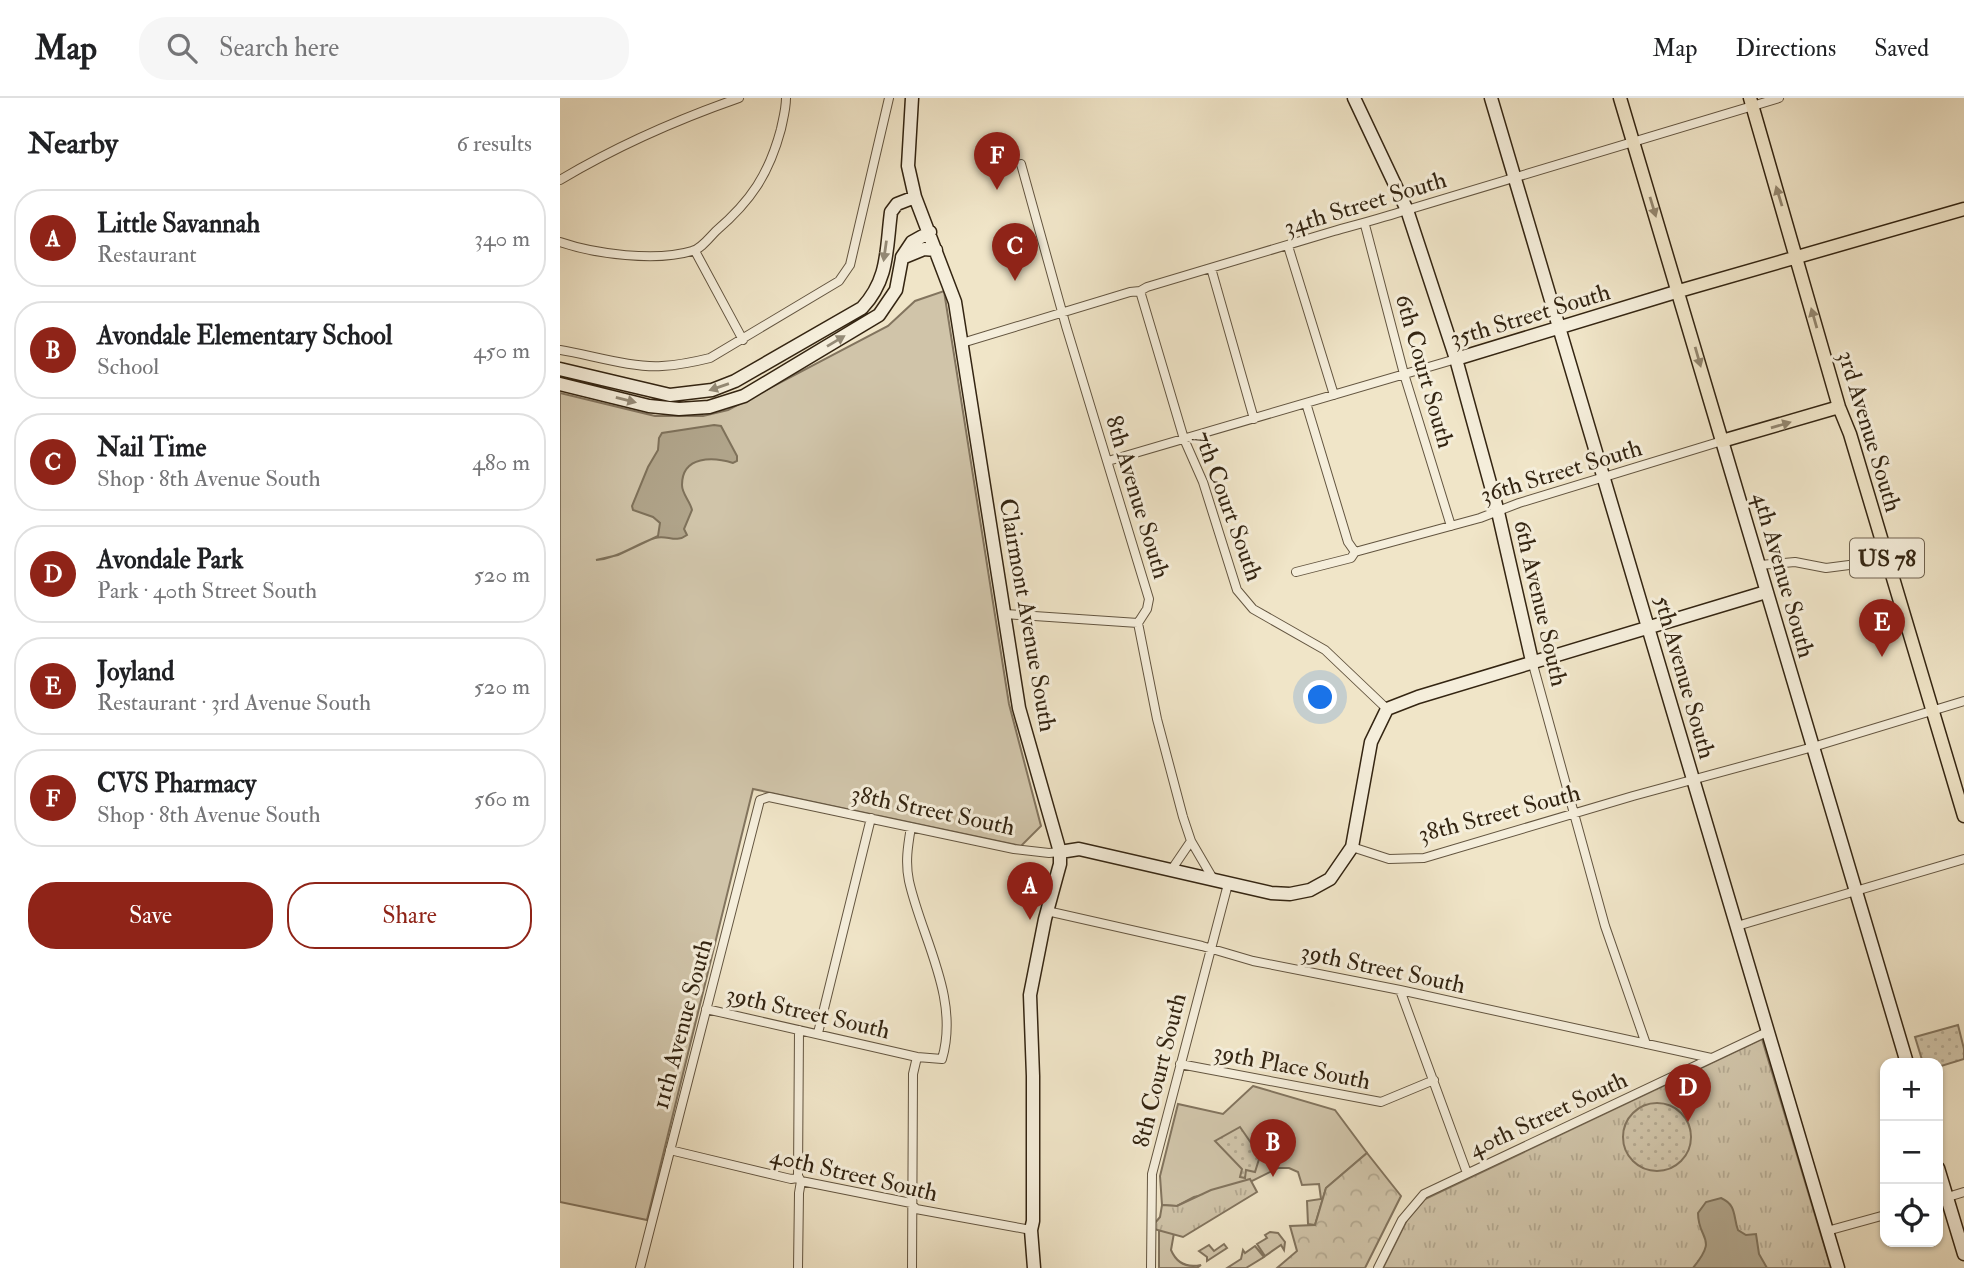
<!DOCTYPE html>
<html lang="en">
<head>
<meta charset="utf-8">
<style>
	:root { --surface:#fff; --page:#f6f6f6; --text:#202124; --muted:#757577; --line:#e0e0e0; --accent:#8f2418 }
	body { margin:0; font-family:"IM FELL Double Pica",serif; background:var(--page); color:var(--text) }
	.controls { position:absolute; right:21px; bottom:21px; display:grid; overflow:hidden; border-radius:14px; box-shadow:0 2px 5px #0004 }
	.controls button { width:63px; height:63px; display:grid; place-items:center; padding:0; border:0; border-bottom:2px solid var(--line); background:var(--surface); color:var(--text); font:35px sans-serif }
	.you { position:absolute; left:761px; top:600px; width:24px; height:24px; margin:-18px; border:5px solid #fff; border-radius:50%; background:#1a73e8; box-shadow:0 0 0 10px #1a73e833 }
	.badge { display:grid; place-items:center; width:46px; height:46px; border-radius:50%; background:var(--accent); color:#fff; font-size:23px; font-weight:700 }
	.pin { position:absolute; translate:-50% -58px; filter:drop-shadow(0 2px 4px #0008) }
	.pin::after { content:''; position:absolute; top:37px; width:24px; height:21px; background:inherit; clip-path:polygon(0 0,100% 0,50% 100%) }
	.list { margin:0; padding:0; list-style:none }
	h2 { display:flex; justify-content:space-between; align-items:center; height:91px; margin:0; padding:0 28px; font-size:30px }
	h2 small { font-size:23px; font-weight:400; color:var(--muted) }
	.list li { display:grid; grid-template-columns:46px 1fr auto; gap:21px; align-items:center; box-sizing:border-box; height:98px; margin:0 14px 14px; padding:0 14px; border:2px solid var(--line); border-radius:28px }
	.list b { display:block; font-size:26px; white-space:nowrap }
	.list p { margin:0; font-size:23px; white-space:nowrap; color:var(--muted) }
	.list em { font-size:23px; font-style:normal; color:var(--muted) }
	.actions { display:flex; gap:14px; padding:21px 28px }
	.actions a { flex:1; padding:16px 0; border:2px solid var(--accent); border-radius:28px; text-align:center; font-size:24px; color:var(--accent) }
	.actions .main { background:var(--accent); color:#fff }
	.icon { flex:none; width:38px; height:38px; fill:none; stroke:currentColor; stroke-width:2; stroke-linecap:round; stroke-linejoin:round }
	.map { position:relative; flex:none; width:1404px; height:1170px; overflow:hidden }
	header { display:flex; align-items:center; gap:42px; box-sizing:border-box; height:98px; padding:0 35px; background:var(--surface); border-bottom:2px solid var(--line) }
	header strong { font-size:33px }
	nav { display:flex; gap:38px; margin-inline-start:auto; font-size:24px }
	.search { width:490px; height:63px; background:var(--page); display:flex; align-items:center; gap:18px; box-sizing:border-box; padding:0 24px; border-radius:28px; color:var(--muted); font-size:26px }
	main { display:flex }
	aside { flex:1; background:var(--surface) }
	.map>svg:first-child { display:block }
</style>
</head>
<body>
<header>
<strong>Map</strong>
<div class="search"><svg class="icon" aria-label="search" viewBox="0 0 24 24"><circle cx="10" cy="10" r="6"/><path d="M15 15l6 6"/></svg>Search here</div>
<nav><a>Map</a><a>Directions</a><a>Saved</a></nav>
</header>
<main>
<aside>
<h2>Nearby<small>6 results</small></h2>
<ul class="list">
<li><span class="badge">A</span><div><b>Little Savannah</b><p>Restaurant</p></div><em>340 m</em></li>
<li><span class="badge">B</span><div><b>Avondale Elementary School</b><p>School</p></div><em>450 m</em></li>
<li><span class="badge">C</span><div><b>Nail Time</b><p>Shop · 8th Avenue South</p></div><em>480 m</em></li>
<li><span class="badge">D</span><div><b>Avondale Park</b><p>Park · 40th Street South</p></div><em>520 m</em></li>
<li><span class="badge">E</span><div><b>Joyland</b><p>Restaurant · 3rd Avenue South</p></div><em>520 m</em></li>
<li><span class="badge">F</span><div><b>CVS Pharmacy</b><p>Shop · 8th Avenue South</p></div><em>560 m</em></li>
</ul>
<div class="actions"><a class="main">Save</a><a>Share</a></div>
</aside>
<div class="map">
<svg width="1404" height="1170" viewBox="0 0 1404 1170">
	<defs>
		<pattern id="forest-crowns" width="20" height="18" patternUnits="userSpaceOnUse" patternTransform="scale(1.75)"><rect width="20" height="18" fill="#d0c4a9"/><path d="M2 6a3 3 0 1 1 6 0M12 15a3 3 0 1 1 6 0" fill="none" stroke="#b3a890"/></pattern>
		<pattern id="park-tufts" width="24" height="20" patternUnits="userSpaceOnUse" patternTransform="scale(1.75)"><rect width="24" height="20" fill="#d0c4a9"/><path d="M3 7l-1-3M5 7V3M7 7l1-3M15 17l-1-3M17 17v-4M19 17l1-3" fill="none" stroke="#b3a890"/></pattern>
		<pattern id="garden-dots" width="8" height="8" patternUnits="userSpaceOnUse" patternTransform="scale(1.75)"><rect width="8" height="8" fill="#d0c4a9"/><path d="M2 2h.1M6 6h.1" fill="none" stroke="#b3a890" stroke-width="1.8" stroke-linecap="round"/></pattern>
	</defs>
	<rect width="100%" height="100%" fill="#f0e5c8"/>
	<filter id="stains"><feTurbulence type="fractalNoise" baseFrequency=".00286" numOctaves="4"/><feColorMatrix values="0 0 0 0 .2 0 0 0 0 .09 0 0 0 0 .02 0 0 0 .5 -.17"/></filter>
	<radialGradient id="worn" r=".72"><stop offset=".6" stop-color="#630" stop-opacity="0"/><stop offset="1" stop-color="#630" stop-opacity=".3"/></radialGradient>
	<path fill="#d0c4a9" stroke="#82745e" stroke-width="2" d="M384,193l65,413 32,122 -20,20 -268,-57 -106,431 -87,-18v-809l95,23h48l25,-6 160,-84 27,-25z
		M693,988l82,24 32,43 -41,35 -11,37 -7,-1 -1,-23 14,-2 -2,-15 -17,1 -4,-13 -9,-4h-11l-38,19 -46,10 -17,9 -15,-1 -2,-29 18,-72 45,10z
		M599,1132l15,3 -3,17c6,14 16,18 30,15l-4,3h-38z
		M710,1134l8,1 7,9 -1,8 -3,-5 -16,11 -8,-12 10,-6 -2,-3z
		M664,1146l3,4 -20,13v-4l-8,-6 10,-6 5,6z
		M695,1148l9,11 -18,11h-19l14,-9 2,-9 2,3z"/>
	<path fill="url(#forest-crowns)" stroke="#82745e" stroke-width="2" d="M807,1055l34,43 -36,72h-88l20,-17 -7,-25 25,-1 11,-37z"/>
	<path fill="url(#park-tufts)" stroke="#82745e" stroke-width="2" d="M1202,941l69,229h-448l24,-48 18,-21z
		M690,1081l7,13 -74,45 -29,-8 1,-6 5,-6 2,-12 15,1 34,-16z"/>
	<path fill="url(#garden-dots)" stroke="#82745e" stroke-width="2" d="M1398,927l6,24v10l-26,8v-4h-15l-8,-26z
		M1063 1039a34 34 0 1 1 68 0a34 34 0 1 1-68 0Z
		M680,1029l20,29 -5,16 -9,-2 -1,8 -5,-1 2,-8 -27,-28z"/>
	<path fill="#b0a48a" stroke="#7e715a" stroke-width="2" d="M154,327l7,1 16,30v5l-4,2c-19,-6 -51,-8 -51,22 0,9 8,16 10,25l-8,19 3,6c-12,9 -20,-1 -32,3 -21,7 -37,20 -59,22l22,-5 40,-19 2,-13 -7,-6 -20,-7 -1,-4 16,-39 10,-17 1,-12 3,-5z
		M1161,1100c16,7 12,19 17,32l8,5 10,-1 3,20 8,14h-74c26,-32 5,-27 5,-55l8,-11z"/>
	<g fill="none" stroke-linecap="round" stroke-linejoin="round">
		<defs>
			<path id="street" d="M461,66l45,162 83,273 -2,10 -9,14 19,96 26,98 8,24 21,36
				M0,82c57,-34 116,-60 179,-82
				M805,127l39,149 47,152
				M0,144c35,12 96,20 132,9 9,-2 17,-13 24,-20 35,-30 53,-57 65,-102 2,-10 5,-20 5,-31
				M728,148l46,149
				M135,153l48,89
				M651,170l43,151
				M580,193l44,148 19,43 34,108 16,19 72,41 62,59
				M402,245l168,-51 10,-1 7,-4c62,-19 125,-37 187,-56 25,-7 48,-13 73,-21l372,-112
				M0,252c31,5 71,18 102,16 17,-1 32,-4 48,-8l129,-77 11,-16 39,-167
				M746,305l42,139 7,10
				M548,363l348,-102
				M1200,467l35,-3 31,6 62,-8
				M736,474l55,-14 4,-6 125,-34 39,-15 203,-62
				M445,516l133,9
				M972,563l73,265 41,118
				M792,749l37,12 35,-1 209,-62 180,-49 151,-46
				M612,771l19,-28
				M487,813l155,35 51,15 147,29 311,68
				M1177,828l227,-67
				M840,892l67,183
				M146,911l211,48 25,2c18,-61 -20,-120 -33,-178 -4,-19 -1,-36 2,-54
				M258,935l53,-215
				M620,966l201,38 53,-22
				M110,1052l121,29 6,-1 4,3 110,22 5,6 115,21
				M1378,1102l26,-8
				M1267,1133l58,-16
				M80,1170l120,-468 9,-3 245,52 35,4 11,-1
				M238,1170l1,-75 2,-12 -3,-5 1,-146
				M352,1170l1,-194 4,-17
				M591,1170l1,-94 76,-290
				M818,1170l24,-48 22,-26 345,-163"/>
			<path id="secondary" d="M352,0l-4,68 7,31 40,105 64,406 41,144v12l-15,55 -15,76 3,81v145l-2,9 3,38
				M794,0l53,112 49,149 42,153 34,149
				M931,0l347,1170
				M342,159l10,-15 18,-10
				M896,261l223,-68
				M0,271l110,26 42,-5 23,-9 127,-73c27,-29 24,-58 29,-96l6,-8 18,-7
				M0,286l89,22 30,3 30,-2 35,-11 135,-81 17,-25 6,-32 22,-9 12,1
				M1162,343l185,622
				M500,754l19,-3 192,44 19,1 20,-4 20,-11 22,-32 19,-105 16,-33 31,-12 348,-105
				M1378,1070l26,86"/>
			<path id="primary" d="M1060,0l102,343 117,-34
				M1190,0l89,309 11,27 114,382
				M1119,193l285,-82"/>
		</defs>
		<use href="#street" stroke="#635540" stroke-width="10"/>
		<use href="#secondary" stroke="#342512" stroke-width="15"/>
		<use href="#primary" stroke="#342512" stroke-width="15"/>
		<use href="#street" stroke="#f5eedb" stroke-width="8"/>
		<use href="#secondary" stroke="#f5eedb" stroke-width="12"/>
		<use href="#primary" stroke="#f0e5c8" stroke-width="12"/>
	</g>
	<defs><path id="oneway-solid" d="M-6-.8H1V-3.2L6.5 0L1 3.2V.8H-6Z" transform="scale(1.75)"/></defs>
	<g fill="#92856d">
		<use href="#oneway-solid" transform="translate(1219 98) rotate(-107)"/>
		<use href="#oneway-solid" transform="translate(1093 109) rotate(73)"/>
		<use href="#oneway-solid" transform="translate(1254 220) rotate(-106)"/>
		<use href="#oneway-solid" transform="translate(1138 259) rotate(74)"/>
		<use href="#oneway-solid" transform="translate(1221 327) rotate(-16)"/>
	</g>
	<g fill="#948a76">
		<use href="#oneway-solid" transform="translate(325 153) rotate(98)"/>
		<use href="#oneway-solid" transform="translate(276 243) rotate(-31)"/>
		<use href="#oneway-solid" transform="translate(159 289) rotate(161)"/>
		<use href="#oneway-solid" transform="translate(66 302) rotate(14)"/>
	</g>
	<g text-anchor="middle" stroke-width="6" stroke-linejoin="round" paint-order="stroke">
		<rect fill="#f5eedb" stroke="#6e614e" stroke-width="2" x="1290" y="440.5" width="74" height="39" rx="5"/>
		<g font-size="23" font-weight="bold" fill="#342512">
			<text x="1327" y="468">US 78</text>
		</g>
		<g font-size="24" fill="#342512" stroke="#f5eedb">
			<text transform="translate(805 105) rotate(-17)" y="8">34th Street South</text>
			<text transform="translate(970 217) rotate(-17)" y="8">35th Street South</text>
			<text transform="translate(865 273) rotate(74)" y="8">6th Court South</text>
			<text transform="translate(1310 333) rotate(73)" y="8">3rd Avenue South</text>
			<text transform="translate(1001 373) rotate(-17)" y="8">36th Street South</text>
			<text transform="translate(578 399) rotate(73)" y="8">8th Avenue South</text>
			<text transform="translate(669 408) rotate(70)" y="8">7th Court South</text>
			<text transform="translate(1224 477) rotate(74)" y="8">4th Avenue South</text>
			<text transform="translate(981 505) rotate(77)" y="8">6th Avenue South</text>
			<text transform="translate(468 517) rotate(80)" y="8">Clairmont Avenue South</text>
			<text transform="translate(1125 579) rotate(74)" y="8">5th Avenue South</text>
			<text transform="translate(373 712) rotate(12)" y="8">38th Street South</text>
			<text transform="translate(939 715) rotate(-15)" y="8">38th Street South</text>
			<text transform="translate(823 870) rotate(12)" y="8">39th Street South</text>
			<text transform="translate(248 914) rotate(13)" y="8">39th Street South</text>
			<text transform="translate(122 926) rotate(-75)" y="8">11th Avenue South</text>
			<text transform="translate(732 968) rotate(11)" y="8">39th Place South</text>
			<text transform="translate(599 972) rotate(-76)" y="8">8th Court South</text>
			<text transform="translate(988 1016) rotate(-25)" y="8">40th Street South</text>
			<text transform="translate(294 1076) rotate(13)" y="8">40th Street South</text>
		</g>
	</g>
	<rect width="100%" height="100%" filter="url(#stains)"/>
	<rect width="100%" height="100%" fill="url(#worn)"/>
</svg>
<div class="controls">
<button>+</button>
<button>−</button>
<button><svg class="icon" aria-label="locate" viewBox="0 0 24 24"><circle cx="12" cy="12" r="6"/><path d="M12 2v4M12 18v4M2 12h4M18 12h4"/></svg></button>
</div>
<div class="you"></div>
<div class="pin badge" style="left:470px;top:822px">A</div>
<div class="pin badge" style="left:713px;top:1079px">B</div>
<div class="pin badge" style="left:455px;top:183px">C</div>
<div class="pin badge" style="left:1128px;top:1024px">D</div>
<div class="pin badge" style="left:1322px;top:559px">E</div>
<div class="pin badge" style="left:437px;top:92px">F</div>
</div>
</main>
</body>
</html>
